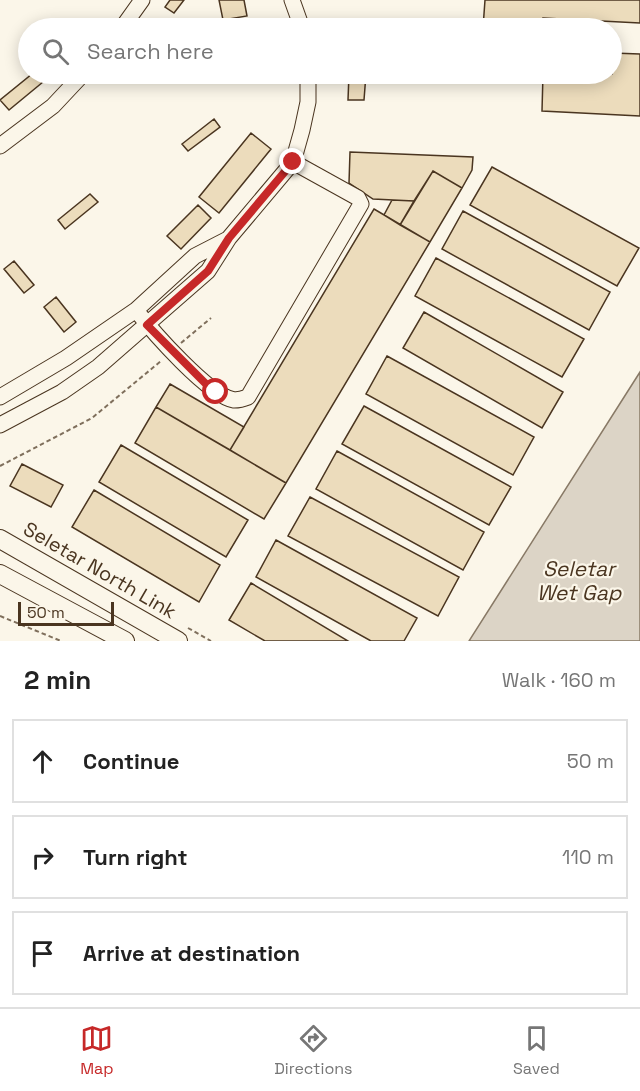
<!DOCTYPE html>
<html lang="en">
<head>
<meta charset="utf-8">
<style>
	:root { --surface:#fff; --page:#f2f2f2; --text:#222; --muted:#767676; --line:#e0e0e0; --accent:#c62828 }
	body { margin:0; font-family:"Space Grotesk",sans-serif; background:var(--page); color:var(--text) }
	.scale { position:absolute; left:18px; bottom:15px; width:96px; box-sizing:border-box; padding-left:6px; border:3px solid #4a3520; border-top:0; font-size:16px; line-height:21px; white-space:nowrap; color:#4a3520; -webkit-text-stroke:4px #fbf6e9; paint-order:stroke }
	.stop { position:absolute; width:18px; height:18px; margin:-14px; border:4px solid #c62828; border-radius:50%; background:#fff }
	.stop.end { background:#c62828; border-color:#fff; box-shadow:0 2px 6px #0008 }
	.list { margin:0; padding:0; list-style:none }
	h2 { display:flex; justify-content:space-between; align-items:center; height:78px; margin:0; padding:0 24px; font-size:26px }
	h2 small { font-size:20px; font-weight:400; color:var(--muted) }
	.list li { display:grid; grid-template-columns:39px 1fr auto; gap:18px; align-items:center; box-sizing:border-box; height:84px; margin:0 12px 12px; padding:0 12px; border:2px solid var(--line); border-radius:0px }
	.list b { display:block; font-size:22px; white-space:nowrap }
	.list em { font-size:20px; font-style:normal; color:var(--muted) }
	.icon { flex:none; width:33px; height:33px; fill:none; stroke:currentColor; stroke-width:2; stroke-linecap:round; stroke-linejoin:round }
	.map { position:relative; flex:none; width:640px; height:641px; overflow:hidden }
	.search { position:absolute; background:var(--surface); box-shadow:0 3px 15px #0003; left:18px; right:18px; top:18px; height:66px; display:flex; align-items:center; gap:15px; box-sizing:border-box; padding:0 21px; border-radius:33px; color:var(--muted); font-size:22px }
	.sheet { height:366px; background:var(--surface) }
	nav { display:flex; justify-content:space-around; align-items:center; box-sizing:border-box; height:84px; border-top:2px solid var(--line); background:var(--surface); font-size:16px; color:var(--muted) }
	nav a { display:grid; justify-items:center; gap:3px }
	nav .on { color:var(--accent) }
	.map>svg:first-child { display:block }
</style>
</head>
<body>
<div class="map">
<svg width="640" height="641" viewBox="0 0 640 641">
	<rect width="100%" height="100%" fill="#fbf6e9"/>
	<path fill="#dcd4c6" stroke="#887966" stroke-width="1.5" d="M640,372v269h-171z"/>
	<path fill="#ecdcbc" stroke="#4a3520" stroke-width="1.5" d="M170,0h14l-10,13 -9,-6z
		M219,0h25l3,16 -24,4z
		M485,0h155v23l-97,-5v10h-60z
		M612,53l28,1v62l-98,-5 1,-37h69z
		M32,74h14l3,3 -40,33 -9,-10z
		M349,74h17l-2,26h-16z
		M214,119l6,8 -32,24 -6,-7z
		M251,133l20,16 -52,64 -20,-16z
		M350,152l123,5 -1,13 -10,18 -29,-17 -19,30 -41,-2 -24,-16z
		M492,167l147,81 -22,38 -147,-81z
		M433,171l29,17 -32,54 -30,-17z
		M90,194l8,8 -33,27 -7,-9z
		M392,200l22,1 -14,24 -16,-10z
		M198,205l13,13 -30,31 -14,-13z
		M374,209l56,33 -144,241 -56,-33z
		M463,211l147,81 -21,38 -147,-81z
		M436,258l148,81 -22,38 -147,-81z
		M14,261l20,24 -10,8 -20,-24z
		M56,297l20,25 -12,10 -20,-25z
		M424,312l139,80 -21,36 -139,-80z
		M387,356l147,81 -21,38 -147,-81z
		M170,384l74,43 -14,23 -74,-43z
		M364,406l147,81 -22,38 -147,-81z
		M156,407l130,76 -22,36 -129,-76z
		M121,445l127,75 -22,37 -127,-75z
		M337,451l147,81 -21,38 -147,-81z
		M22,464l41,21 -12,22 -41,-21z
		M94,490l126,75 -21,37 -127,-75z
		M310,497l149,80 -21,39 -150,-80z
		M276,540l141,78 -13,23h-33l-115,-64z
		M251,583l97,58h-83l-36,-21z"/>
	<g fill="none" stroke-linecap="round" stroke-linejoin="round">
		<defs>
			<path id="minor" d="M292,0l10,28
				M122,28l20,-28
				M0,146l53,-40 30,-32
				M136,310c16,21 73,86 98,90 5,0 9,-1 14,-3l113,-193 -3,-6 -65,-36
				M0,397l66,-39 70,-48 59,-54 33,-17
				M0,425l62,-33 36,-25 110,-96 21,-33 64,-76 9,-32 6,-28v-28"/>
			<path id="major" d="M0,539l178,102
				M0,574l125,67"/>
		</defs>
		<use href="#minor" stroke="#4a3520" stroke-width="17"/>
		<use href="#major" stroke="#4a3520" stroke-width="20"/>
		<path stroke="#7f6f5c" stroke-width="2" stroke-dasharray="4.5 3" stroke-linecap="butt" d="M181,343l30,-25
			M0,466l92,-48 69,-57
			M0,616l61,25
			M188,628l23,13"/>
		<use href="#minor" stroke="#fbf6e9" stroke-width="15"/>
		<use href="#major" stroke="#fbf6e9" stroke-width="18"/>
	</g>
	<g fill="none" stroke-linecap="round" stroke-linejoin="round">
		<path stroke="#c62828" stroke-width="8" d="M216,392l-10,-8 -59,-59 61,-54 21,-33 64,-76"/>
	</g>
	<g text-anchor="middle" stroke-width="4.5" stroke-linejoin="round" paint-order="stroke">
		<g font-size="20" fill="#4a3520" stroke="#fbf6e9">
			<text transform="translate(100 570) rotate(30)" y="7">Seletar North Link</text>
		</g>
		<g font-size="21" font-style="italic" fill="#4a3520" stroke="#fbf6e9">
			<text x="579" y="576">Seletar<tspan x="579" dy="24">Wet Gap</tspan></text>
		</g>
	</g>
</svg>
<div class="scale">50 m</div>
<div class="stop" style="left:216px;top:392px"></div>
<div class="stop end" style="left:293px;top:162px"></div>
<div class="search"><svg class="icon" aria-label="search" viewBox="0 0 24 24"><circle cx="10" cy="10" r="6"/><path d="M15 15l6 6"/></svg>Search here</div>
</div>
<section class="sheet">
<h2>2 min<small>Walk · 160 m</small></h2>
<ul class="list">
<li><svg class="icon" aria-label="ahead" viewBox="0 0 24 24"><path d="M12 20V5M6 11l6-6 6 6"/></svg><div><b>Continue</b></div><em>50 m</em></li>
<li><svg class="icon" aria-label="right" viewBox="0 0 24 24"><path d="M7 20v-9h11M14 6l5 5-5 5"/></svg><div><b>Turn right</b></div><em>110 m</em></li>
<li><svg class="icon" aria-label="arrive" viewBox="0 0 24 24"><path d="M6 21V4h12l-3 4 3 4H6"/></svg><div><b>Arrive at destination</b></div></li>
</ul>
</section>
<nav>
<a class="on"><svg class="icon" aria-label="map" viewBox="0 0 24 24"><path d="M3 6l6-2 6 2 6-2v14l-6 2-6-2-6 2zM9 4v14M15 6v14"/></svg>Map</a>
<a><svg class="icon" aria-label="directions" viewBox="0 0 24 24"><path d="M12 3l9 9-9 9-9-9zM9 14v-3h6M13 9l2 2-2 2"/></svg>Directions</a>
<a><svg class="icon" aria-label="saved" viewBox="0 0 24 24"><path d="M7 4h10v16l-5-4-5 4z"/></svg>Saved</a>
</nav>
</body>
</html>
